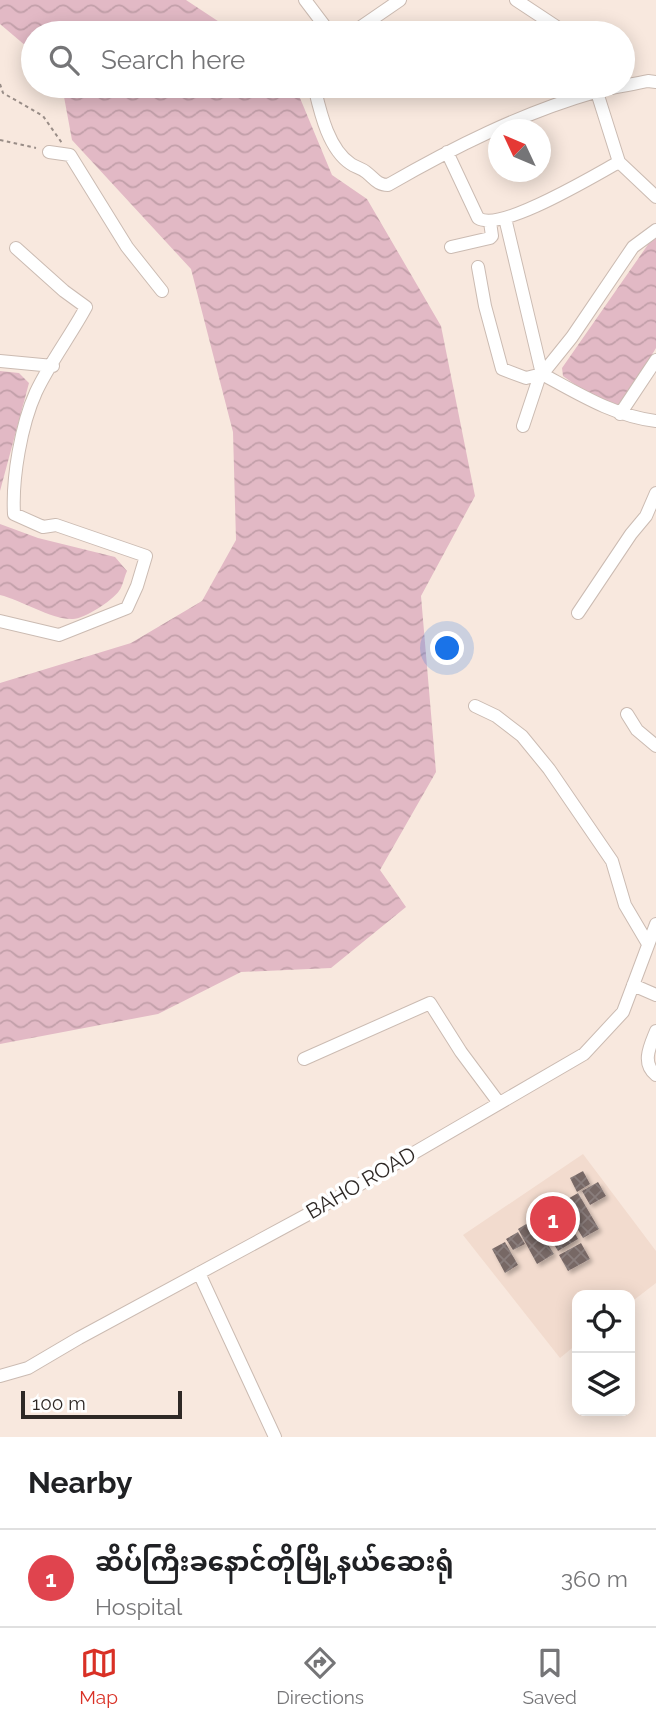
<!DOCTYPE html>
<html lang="en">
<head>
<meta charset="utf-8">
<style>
	:root { --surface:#fff; --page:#f2f2f2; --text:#202124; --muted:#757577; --line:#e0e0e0; --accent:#d93025 }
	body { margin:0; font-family:Raleway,"Noto Sans Myanmar",sans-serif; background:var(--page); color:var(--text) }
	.controls { position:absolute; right:21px; bottom:21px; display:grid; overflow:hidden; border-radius:14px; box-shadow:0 4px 18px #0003 }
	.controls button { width:63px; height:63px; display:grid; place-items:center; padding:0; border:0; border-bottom:2px solid var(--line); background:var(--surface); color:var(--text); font:35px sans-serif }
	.compass { position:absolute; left:488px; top:119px; width:63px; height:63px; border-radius:50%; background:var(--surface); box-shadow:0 4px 18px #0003; rotate:314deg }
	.scale { position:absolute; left:21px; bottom:18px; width:161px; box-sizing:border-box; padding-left:7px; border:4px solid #2e2825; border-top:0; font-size:19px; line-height:24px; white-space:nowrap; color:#2e2825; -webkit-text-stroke:5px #fff; paint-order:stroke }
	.you { position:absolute; left:448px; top:649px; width:24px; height:24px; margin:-18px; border:5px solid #fff; border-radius:50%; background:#1a73e8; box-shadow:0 0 0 10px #1a73e833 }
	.badge { display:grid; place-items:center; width:46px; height:46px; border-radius:50%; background:var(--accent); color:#fff; font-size:23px; font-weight:700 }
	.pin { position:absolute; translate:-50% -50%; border:4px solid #fff; box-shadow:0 2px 7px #0006 }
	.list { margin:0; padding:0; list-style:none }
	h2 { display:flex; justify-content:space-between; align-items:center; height:91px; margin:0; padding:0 28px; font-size:30px }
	h2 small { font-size:23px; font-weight:400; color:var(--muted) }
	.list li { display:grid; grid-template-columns:46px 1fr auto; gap:21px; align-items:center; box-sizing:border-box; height:98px; padding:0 28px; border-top:2px solid var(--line) }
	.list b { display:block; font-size:26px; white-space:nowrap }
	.list p { margin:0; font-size:23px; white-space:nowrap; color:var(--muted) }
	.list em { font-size:23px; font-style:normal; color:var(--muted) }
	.icon { flex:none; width:38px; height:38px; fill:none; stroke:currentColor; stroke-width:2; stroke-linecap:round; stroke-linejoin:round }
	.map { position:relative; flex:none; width:656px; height:1437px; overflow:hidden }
	.search { position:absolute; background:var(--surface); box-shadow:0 4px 18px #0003; left:21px; right:21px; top:21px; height:77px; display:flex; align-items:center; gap:18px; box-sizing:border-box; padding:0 24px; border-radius:38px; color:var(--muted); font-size:26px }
	.sheet { height:189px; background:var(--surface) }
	nav { display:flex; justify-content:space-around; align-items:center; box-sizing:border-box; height:98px; border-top:2px solid var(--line); background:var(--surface); font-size:19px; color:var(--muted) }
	nav a { display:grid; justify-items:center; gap:4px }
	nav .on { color:var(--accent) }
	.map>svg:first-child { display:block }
</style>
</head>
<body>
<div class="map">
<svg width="656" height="1437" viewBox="0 0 656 1437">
	<defs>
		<pattern id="water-waves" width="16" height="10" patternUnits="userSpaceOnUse" patternTransform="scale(1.75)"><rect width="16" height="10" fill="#e2b9c5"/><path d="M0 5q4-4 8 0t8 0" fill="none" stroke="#c29fa9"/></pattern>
		<pattern id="building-cross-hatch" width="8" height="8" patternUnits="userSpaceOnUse" patternTransform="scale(1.75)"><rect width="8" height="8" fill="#776765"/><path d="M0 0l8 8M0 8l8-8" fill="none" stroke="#897d7b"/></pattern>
		<filter id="shadow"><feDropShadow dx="3" dy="3" stdDeviation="2" flood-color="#0004"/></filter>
	</defs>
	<rect width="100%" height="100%" fill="#f8e8de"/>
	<path fill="#f2dbce" d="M583,1154l73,97v32l-26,20v-8h-53v49l-17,14 -97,-123z"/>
	<path fill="url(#water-waves)" d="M0,0h186l50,33h-203v19l-33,-28z
		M62,86h233l37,89 35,24 74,127 34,170 -54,100 15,176 -56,98 26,37 -75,61 -90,4 -83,42 -158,30v-361l131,-40 71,-42 34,-61 -3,-108 -42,-163 -119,-129z
		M656,233v115l-29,48 -11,12 -7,1 -46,-33 -1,-8z
		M0,371l19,2 10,10 -29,108z
		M0,524l38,14 77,19 12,14c-3,6 -4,15 -8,20 -7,10 -35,28 -46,28 -21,1 -52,-19 -73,-24z"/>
	<path fill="url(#building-cross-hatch)" filter="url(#shadow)" d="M583,1171l7,13 -13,8 -7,-14z
		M598,1182l8,14 -16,9 -8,-14z
		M578,1193l21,36 -16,9 -11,-18 -29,17 11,17 -17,10 -19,-35 23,-14 -3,-5 14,-8 2,5z
		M570,1224l8,15 -20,12 -9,-15z
		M518,1232l7,12 -12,6 -7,-11z
		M505,1242l13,23 -13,8 -13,-24z
		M581,1243l9,16 -22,12 -9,-16z"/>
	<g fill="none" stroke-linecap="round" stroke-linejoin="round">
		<defs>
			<path id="minor" d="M305,0l25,33
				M516,0l50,33
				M352,33l48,-33
				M314,86c6,25 14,63 37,78 4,3 10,4 15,8 8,6 11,13 22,13 66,-38 134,-72 207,-93 17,-5 35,-7 53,-11l8,1
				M595,86l24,76 37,35
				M49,152l21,3 57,92 35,44
				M447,152l31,66c22,15 117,-43 141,-56
				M505,218l37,156
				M451,247l39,-9 2,-2 -2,-14
				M478,267l7,39 17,63 24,9 16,-4c37,20 72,42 114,47
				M0,361l53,5
				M620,414l36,-54
				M523,426l16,-48 33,-41 61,-90 23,-17
				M578,613l53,-79 15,-18 10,-23
				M0,621l59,14 68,-27 10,-22 9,-30 -90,-31 -13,2 -29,-13c-2,-36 7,-89 22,-122 13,-28 35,-57 50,-85l-22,-16 -48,-43
				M475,706l21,10 26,20 27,33 63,92 13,44 23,39
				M627,714l10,16 19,16
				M633,985l23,10
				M656,1031c-6,15 -15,32 0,44
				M304,1059l126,-56 31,49 38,51
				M199,1273l76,164
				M0,1376l28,-8 51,-30 235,-127 270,-157 39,-42 33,-88"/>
		</defs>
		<use href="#minor" stroke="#cbbbb2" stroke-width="14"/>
		<path stroke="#998d87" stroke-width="2" stroke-dasharray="3.5 3.5" stroke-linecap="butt" d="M0,84l3,9 40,23 19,27
			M0,140l36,8"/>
		<use href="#minor" stroke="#fff" stroke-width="12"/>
	</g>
	<g text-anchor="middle" stroke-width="7" stroke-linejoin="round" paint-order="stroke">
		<g font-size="21" fill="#2e2825" stroke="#fff">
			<text transform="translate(361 1183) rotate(-30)" y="7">BAHO ROAD</text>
		</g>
	</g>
</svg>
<div class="controls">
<button><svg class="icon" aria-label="locate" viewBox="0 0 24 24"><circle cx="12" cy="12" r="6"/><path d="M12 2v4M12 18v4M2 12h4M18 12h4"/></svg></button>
<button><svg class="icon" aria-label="layers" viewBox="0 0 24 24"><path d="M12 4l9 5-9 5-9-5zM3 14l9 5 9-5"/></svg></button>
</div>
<svg class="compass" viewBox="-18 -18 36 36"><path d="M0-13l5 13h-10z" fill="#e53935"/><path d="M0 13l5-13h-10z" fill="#757577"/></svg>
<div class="scale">100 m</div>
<div class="you"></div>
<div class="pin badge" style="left:553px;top:1219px;background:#e0444e">1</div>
<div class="search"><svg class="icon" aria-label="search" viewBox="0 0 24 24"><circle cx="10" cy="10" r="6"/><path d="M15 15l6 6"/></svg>Search here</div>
</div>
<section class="sheet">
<h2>Nearby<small></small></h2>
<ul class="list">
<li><span class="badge" style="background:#e0444e">1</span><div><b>ဆိပ်ကြီးခနောင်တိုမြို့နယ်ဆေးရုံ</b><p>Hospital</p></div><em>360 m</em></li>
</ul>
</section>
<nav>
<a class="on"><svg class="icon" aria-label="map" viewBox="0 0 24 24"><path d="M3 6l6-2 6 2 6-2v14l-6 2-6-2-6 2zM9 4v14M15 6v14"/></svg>Map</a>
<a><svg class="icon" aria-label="directions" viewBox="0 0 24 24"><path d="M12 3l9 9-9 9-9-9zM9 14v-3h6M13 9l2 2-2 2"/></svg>Directions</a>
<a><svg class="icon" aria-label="saved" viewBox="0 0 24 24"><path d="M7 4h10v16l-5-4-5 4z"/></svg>Saved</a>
</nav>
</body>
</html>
